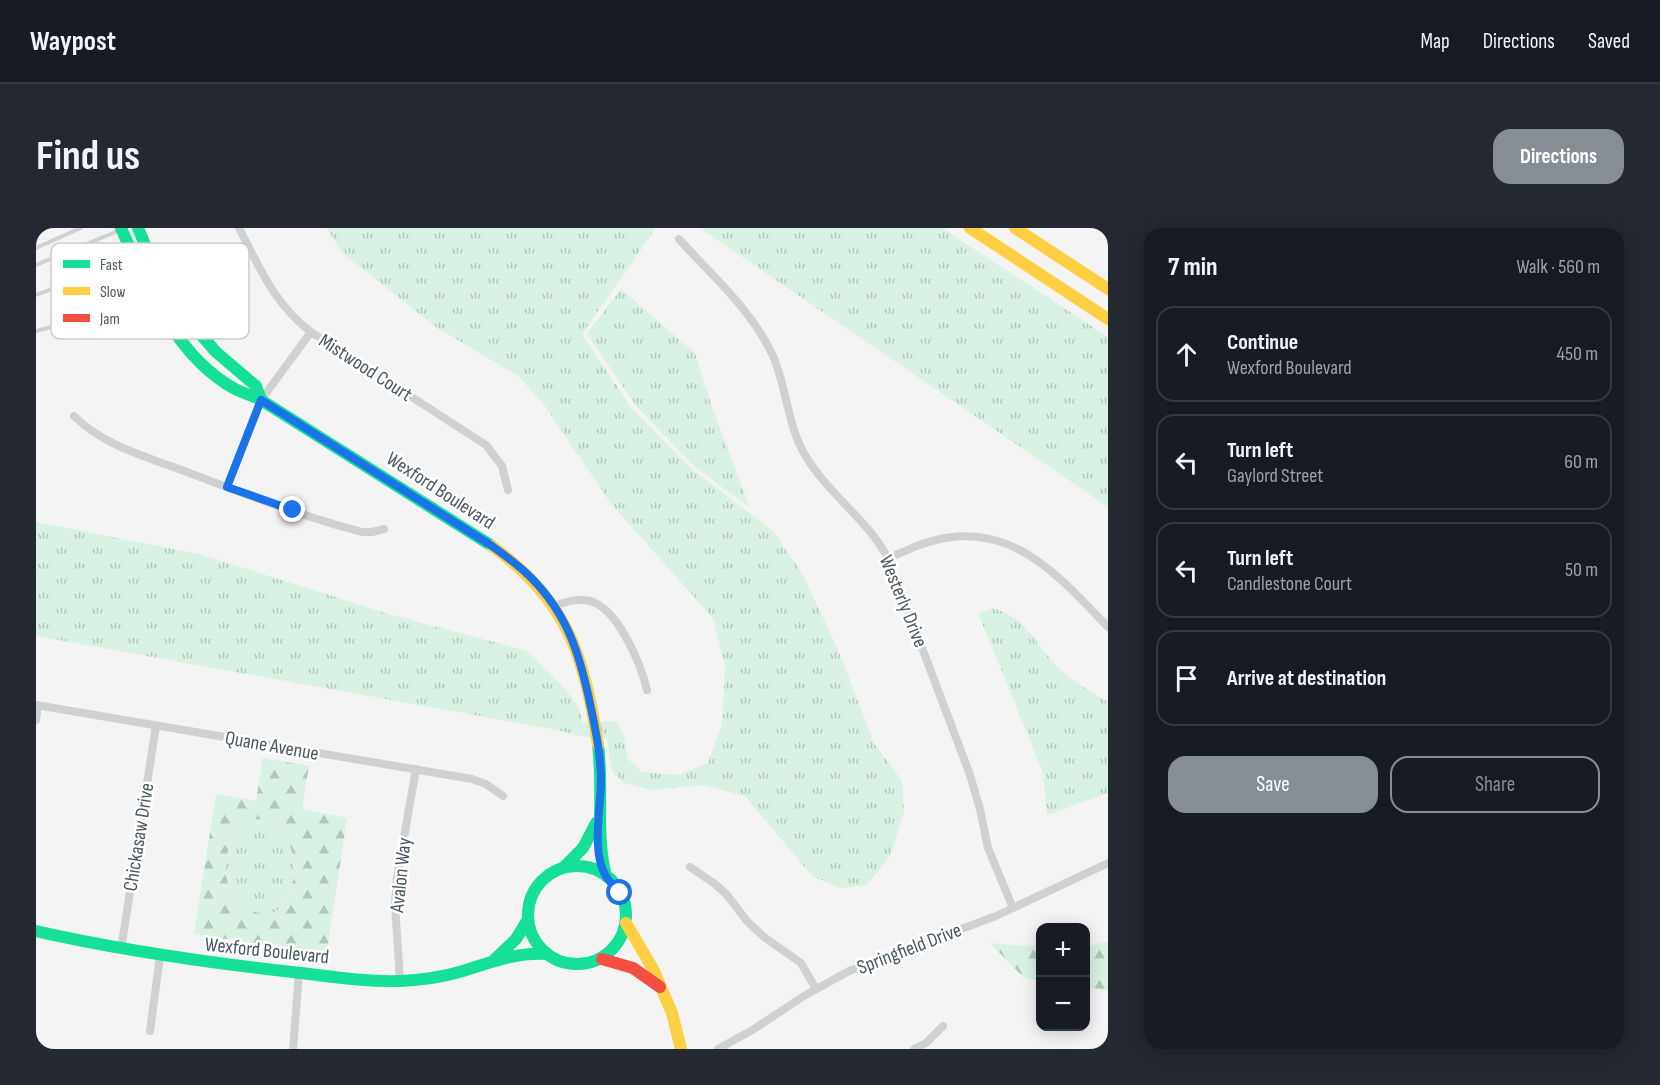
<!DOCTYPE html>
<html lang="en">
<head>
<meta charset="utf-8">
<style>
	:root { --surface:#171b24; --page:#242831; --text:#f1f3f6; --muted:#9ea1a6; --line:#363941; --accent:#868d94 }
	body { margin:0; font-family:"Sofia Sans Condensed",sans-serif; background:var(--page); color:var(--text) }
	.controls { position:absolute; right:18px; bottom:18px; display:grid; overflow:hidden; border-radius:12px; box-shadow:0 3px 15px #0003 }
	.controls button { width:54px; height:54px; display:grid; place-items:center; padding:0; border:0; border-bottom:2px solid var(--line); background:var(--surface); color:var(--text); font:30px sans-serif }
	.stop { position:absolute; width:18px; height:18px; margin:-14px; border:4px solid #1a73e8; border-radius:50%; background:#fff }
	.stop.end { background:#1a73e8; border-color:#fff; box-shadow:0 2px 6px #0008 }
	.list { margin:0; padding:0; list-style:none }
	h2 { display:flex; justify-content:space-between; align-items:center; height:78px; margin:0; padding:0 24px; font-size:26px }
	h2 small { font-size:20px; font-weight:400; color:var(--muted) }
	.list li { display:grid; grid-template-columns:39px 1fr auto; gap:18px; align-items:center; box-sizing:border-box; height:96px; margin:0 12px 12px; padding:0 12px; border:2px solid var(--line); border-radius:18px }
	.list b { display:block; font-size:22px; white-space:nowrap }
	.list p { margin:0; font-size:20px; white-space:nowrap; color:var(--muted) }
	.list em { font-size:20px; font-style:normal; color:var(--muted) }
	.actions { display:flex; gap:12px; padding:18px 24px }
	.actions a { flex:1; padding:14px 0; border:2px solid var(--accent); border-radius:18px; text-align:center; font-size:21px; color:var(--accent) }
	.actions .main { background:var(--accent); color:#fff }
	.icon { flex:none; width:33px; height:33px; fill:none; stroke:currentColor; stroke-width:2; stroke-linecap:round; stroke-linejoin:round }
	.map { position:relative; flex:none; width:1072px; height:821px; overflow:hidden; border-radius:18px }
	header { display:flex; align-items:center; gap:36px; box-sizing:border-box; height:84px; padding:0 30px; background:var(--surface); border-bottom:2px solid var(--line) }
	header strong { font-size:28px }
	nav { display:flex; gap:33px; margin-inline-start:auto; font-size:21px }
	.intro { display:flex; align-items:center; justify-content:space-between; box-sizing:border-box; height:144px; padding:0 36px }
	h1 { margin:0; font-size:42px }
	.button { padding:15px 27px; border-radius:18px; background:var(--accent); color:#fff; font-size:21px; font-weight:700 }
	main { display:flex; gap:36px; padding:0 36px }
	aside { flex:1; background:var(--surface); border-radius:18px; box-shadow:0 3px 15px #0003 }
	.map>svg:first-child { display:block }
</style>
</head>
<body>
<header>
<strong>Waypost</strong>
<nav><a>Map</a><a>Directions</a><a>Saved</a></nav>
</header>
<div class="intro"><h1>Find us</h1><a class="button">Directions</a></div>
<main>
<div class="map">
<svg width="1072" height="821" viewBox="0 0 1072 821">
	<defs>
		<pattern id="grass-tufts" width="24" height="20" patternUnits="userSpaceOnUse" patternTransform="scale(1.5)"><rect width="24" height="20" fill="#d9f2e3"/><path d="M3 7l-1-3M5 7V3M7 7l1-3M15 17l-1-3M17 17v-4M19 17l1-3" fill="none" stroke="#b2c7bb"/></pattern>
		<pattern id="forest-firs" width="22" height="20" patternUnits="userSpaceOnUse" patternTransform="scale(1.5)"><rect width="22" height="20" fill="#d9f2e3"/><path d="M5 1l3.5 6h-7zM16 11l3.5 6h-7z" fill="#b2c7bb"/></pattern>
	</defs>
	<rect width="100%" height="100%" fill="#f4f4f4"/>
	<path fill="url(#grass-tufts)" d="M291,0h329l-74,106 51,76 59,59 82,63 29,43 36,77 35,91 28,38 2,31 -13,42 -24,31 -27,3 -28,-12 -67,-80 -43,-11 -50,5 -28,-7 -12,-12 -5,-32 -27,-3 -18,-5 -526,-95v-114l167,33 192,61 133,35 37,38 15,20 2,14 35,-2 7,16 4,22 14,13 36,3 30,-12 14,-39 3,-59 -12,-47 -101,-113 -69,-102 -25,-27 -82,-49 -94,-74z
		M664,0h242l166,109v170z
		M585,61l74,64 17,54 38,101 -55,-41 -58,-60 -50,-73z
		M958,380c31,11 37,29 57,52 15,17 38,31 57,42v91l-61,22 -4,-43 -65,-159z
		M217,591c6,1 13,-1 18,2 38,21 25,105 -13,92 -6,-2 -11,-3 -16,-8 -3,-3 -7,-6 -9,-10 -11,-17 -8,-45 2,-61 4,-6 12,-10 18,-15z"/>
	<path fill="url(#forest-firs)" fill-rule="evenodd" d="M227,530l46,8 -7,43 45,9 -20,133 -63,-6 -70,-11 22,-140 40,7zM217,592c6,-1 13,-2 18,1 38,21 25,105 -12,92 -7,-2 -12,-3 -17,-8 -3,-3 -7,-6 -9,-10 -11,-17 -8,-45 2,-61 4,-6 12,-10 18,-14z
		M1072,713v50l-22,-4v-40z
		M954,715l50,4v33l-16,-2z"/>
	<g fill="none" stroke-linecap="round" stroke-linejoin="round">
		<path stroke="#ced0d2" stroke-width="4" d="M0,20l45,-20
			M0,37l82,-34
			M0,67l24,-9 31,-6
			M0,103l26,-7 32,-1"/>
		<path stroke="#ced0d2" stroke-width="8" d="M203,0c20,39 36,77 72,104l175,113 16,21 6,24
			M643,11c33,37 73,71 94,117 14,32 14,68 32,99 23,39 62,64 83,103l81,214 11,37 8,39 25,60
			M38,188c31,31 77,42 118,58 56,21 112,43 170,58h10l12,-3
			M191,259l34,-87 50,-68
			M852,330c16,-6 32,-15 48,-18 78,-19 124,38 172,87
			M517,378c13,-4 24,-8 37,-5 28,7 51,64 57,89
			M0,477l436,74 14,5 17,12
			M0,492l2,-15
			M654,639l25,17 12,11 20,26 17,16 37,26 15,26
			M85,721l35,-223
			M364,753l-5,-77 2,-27 19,-108
			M114,803l10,-75
			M257,821l6,-76
			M682,821l36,-20 50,-33 45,-25 147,-55 112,-53
			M878,821l12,-6 17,-17"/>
		<path stroke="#16e098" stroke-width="12" d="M85,0c26,58 55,129 114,161 8,4 18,7 26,11l231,146
			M102,0l27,65 51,59 40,34 5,14
			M562,517c6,44 -3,88 8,131
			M492 687a49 49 0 1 1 98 0a49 49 0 1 1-98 0Z
			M527,640l20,-20 13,-25
			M0,703c88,20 175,32 265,42 33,4 66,9 99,8 21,-1 43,-4 63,-10 28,-9 54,-19 84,-17
			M459,731l21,-20 11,-18"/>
		<path stroke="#ffcf43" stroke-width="12" d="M934,0l138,91
			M979,0l93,61
			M456,318c76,55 92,110 106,199
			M590,695l27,46 19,44 9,36"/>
		<path stroke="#f24e42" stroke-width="12" d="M566,731l31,9 27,19"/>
	</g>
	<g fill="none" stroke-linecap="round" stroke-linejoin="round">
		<path stroke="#1a73e8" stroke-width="8" d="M257,282l-66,-23 34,-87 231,146c11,8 22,16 32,25 43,39 56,83 67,137 5,24 10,48 10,73 0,25 -10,73 5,95 3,6 10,11 14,17"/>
	</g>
	<g text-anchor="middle" stroke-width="5" stroke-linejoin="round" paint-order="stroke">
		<g font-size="20" fill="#4a5661" stroke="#fff">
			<text transform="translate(330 139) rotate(33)" y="7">Mistwood Court</text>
			<text transform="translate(405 262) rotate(33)" y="7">Wexford Boulevard</text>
			<text transform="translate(868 373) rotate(68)" y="7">Westerly Drive</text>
			<text transform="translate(236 517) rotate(10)" y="7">Quane Avenue</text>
			<text transform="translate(102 609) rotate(-81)" y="7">Chickasaw Drive</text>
			<text transform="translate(364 647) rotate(-84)" y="7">Avalon Way</text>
			<text transform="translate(873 720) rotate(-21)" y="7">Springfield Drive</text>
			<text transform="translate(231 722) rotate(6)" y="7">Wexford Boulevard</text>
		</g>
	</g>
	<rect x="15" y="15" width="198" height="96" rx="9" fill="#fff" stroke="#c9ccd0" stroke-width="1.5"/>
	<rect x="27" y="32" width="27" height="8" fill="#16e098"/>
	<rect x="27" y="59" width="27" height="8" fill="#ffcf43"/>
	<rect x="27" y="86" width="27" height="8" fill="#f24e42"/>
	<g font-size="16" fill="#4a5661">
		<text x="64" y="42">Fast</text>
		<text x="64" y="69">Slow</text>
		<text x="64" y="96">Jam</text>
	</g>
</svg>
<div class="controls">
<button>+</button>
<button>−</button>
</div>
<div class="stop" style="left:584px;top:665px"></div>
<div class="stop end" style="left:257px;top:282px"></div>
</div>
<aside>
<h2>7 min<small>Walk · 560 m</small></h2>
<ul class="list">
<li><svg class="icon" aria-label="ahead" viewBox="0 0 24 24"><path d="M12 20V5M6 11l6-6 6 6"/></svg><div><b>Continue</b><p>Wexford Boulevard</p></div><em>450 m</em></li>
<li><svg class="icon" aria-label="left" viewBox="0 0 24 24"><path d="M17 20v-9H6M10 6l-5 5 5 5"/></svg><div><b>Turn left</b><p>Gaylord Street</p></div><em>60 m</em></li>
<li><svg class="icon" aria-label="left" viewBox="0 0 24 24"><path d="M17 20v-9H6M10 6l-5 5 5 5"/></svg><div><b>Turn left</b><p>Candlestone Court</p></div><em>50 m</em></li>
<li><svg class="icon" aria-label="arrive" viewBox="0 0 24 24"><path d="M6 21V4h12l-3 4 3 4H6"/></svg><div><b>Arrive at destination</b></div></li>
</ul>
<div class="actions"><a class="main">Save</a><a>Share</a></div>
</aside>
</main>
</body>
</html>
